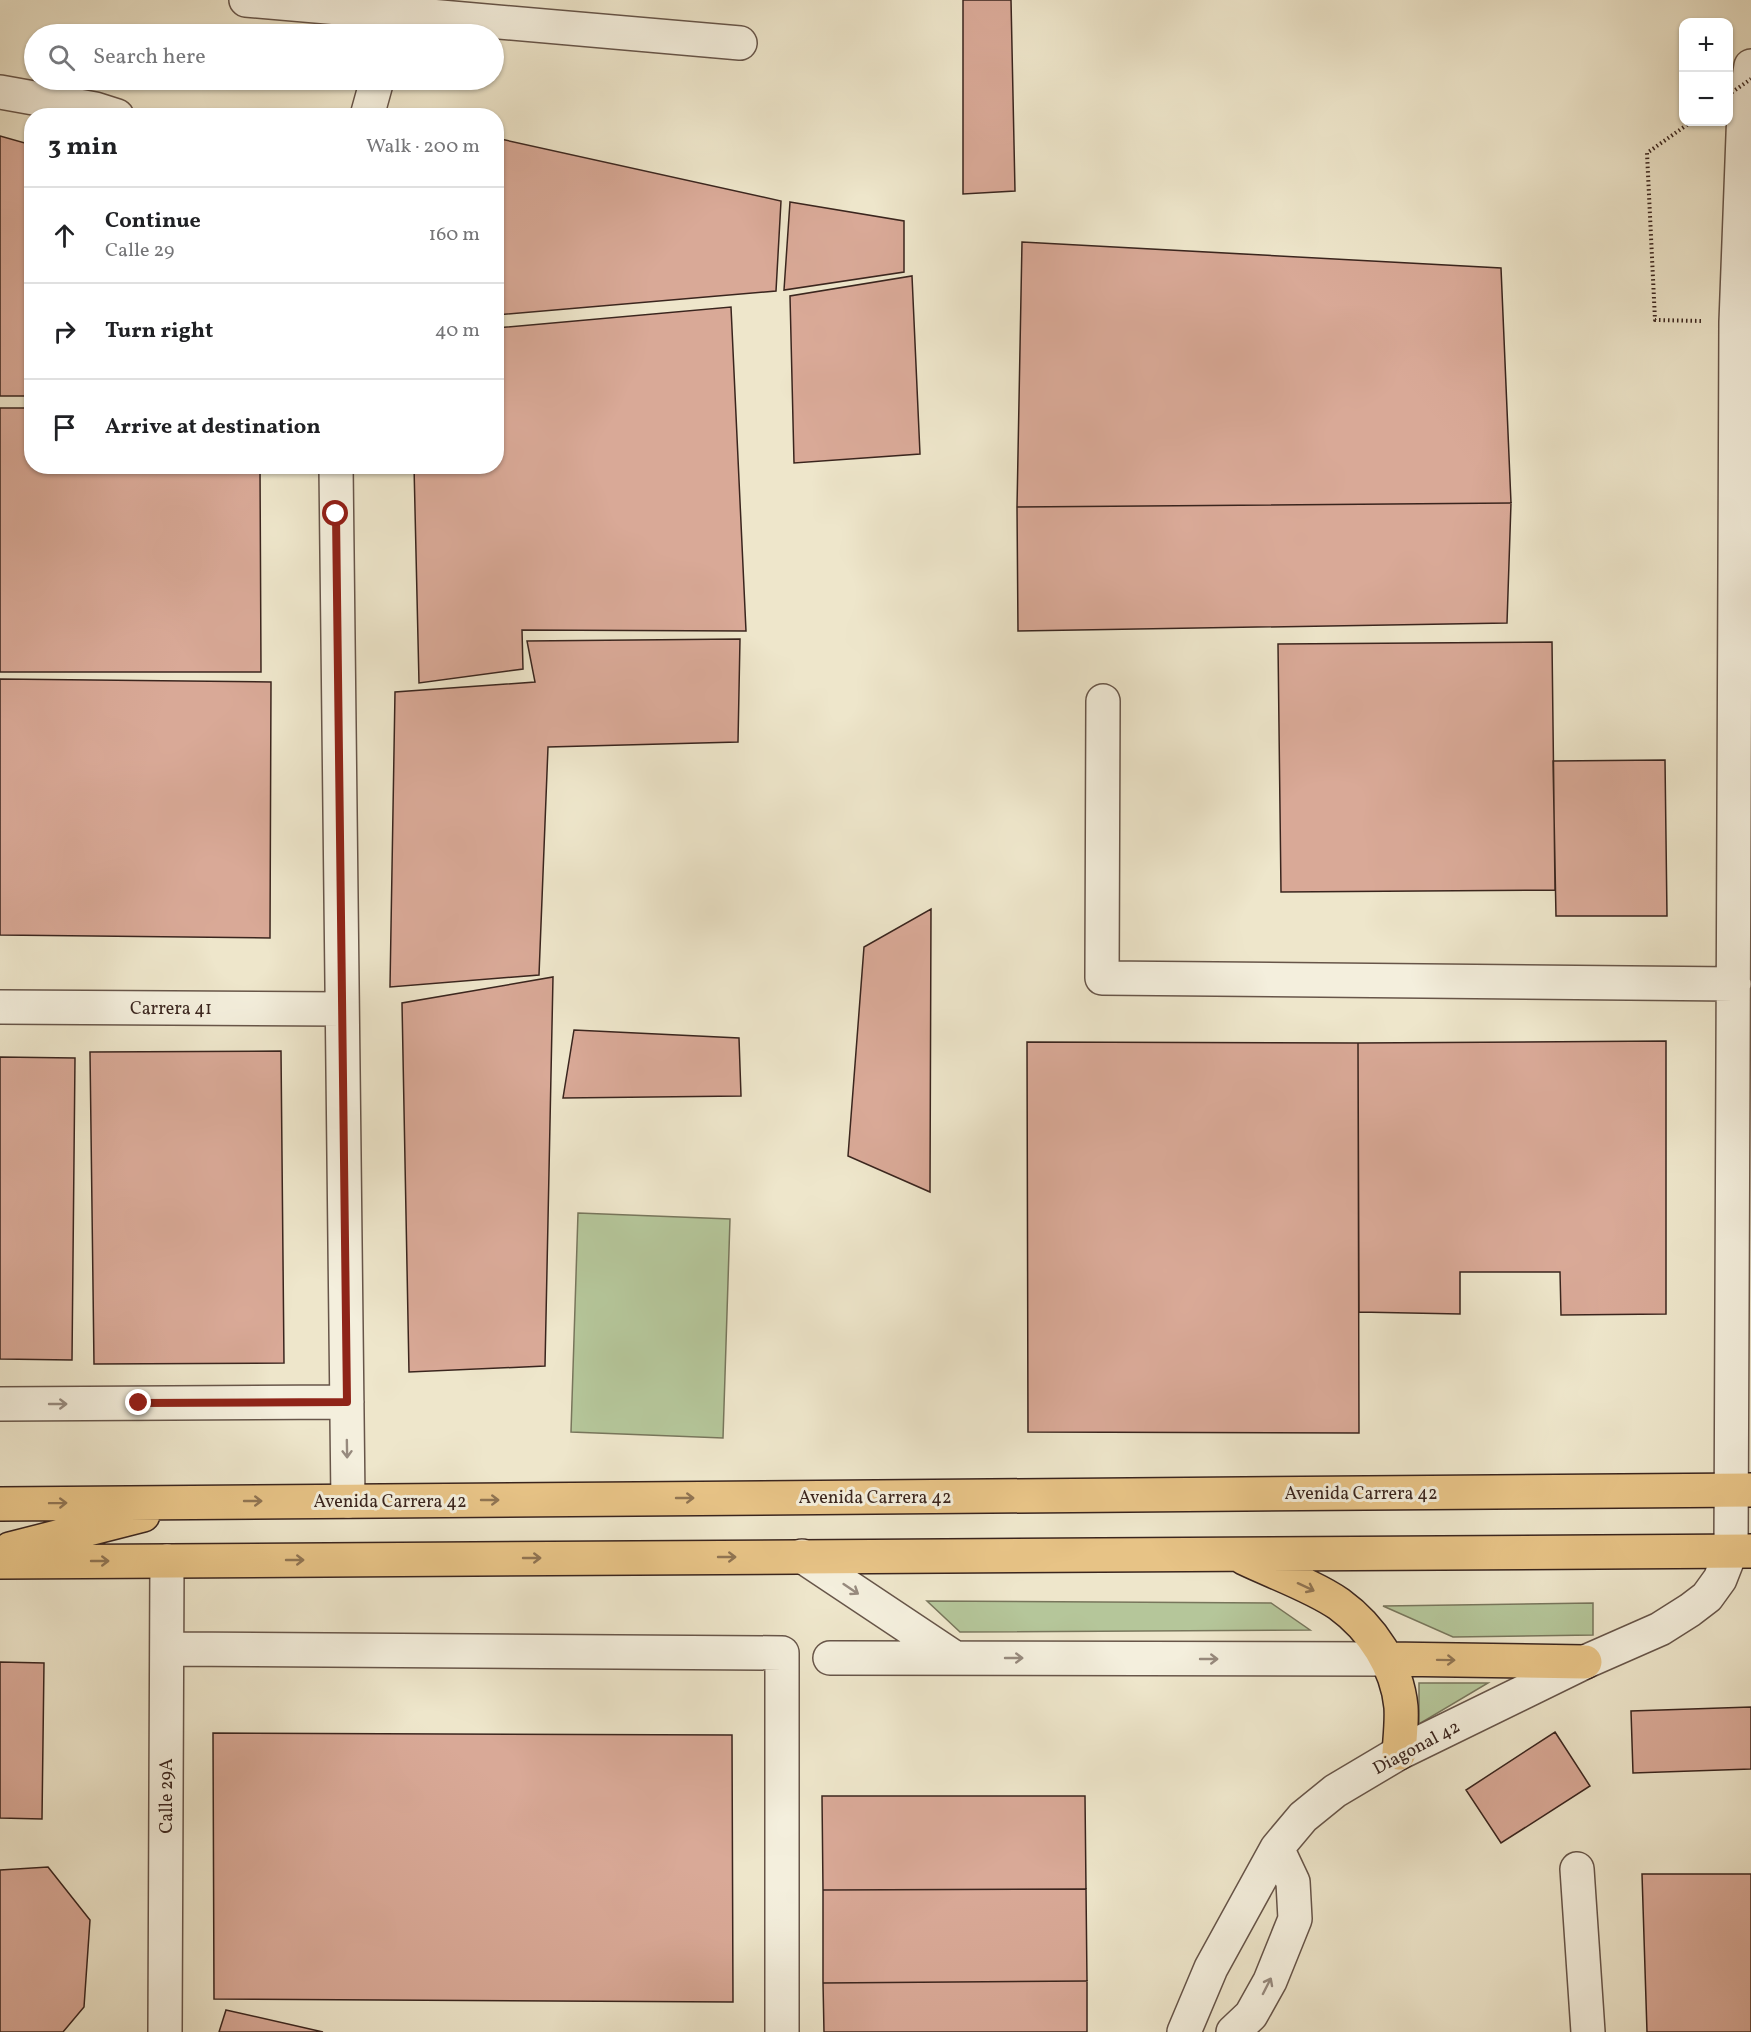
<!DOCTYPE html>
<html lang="en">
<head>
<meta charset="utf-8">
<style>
	:root { --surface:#fff; --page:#f6f6f6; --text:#202124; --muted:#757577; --line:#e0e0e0 }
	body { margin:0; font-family:Vollkorn,serif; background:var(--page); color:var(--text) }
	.controls { position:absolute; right:18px; top:18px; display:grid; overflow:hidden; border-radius:12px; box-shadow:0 2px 4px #0004 }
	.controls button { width:54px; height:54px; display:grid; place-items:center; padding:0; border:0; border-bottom:2px solid var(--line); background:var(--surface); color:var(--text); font:30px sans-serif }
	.stop { position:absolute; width:18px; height:18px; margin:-14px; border:4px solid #8f2418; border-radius:50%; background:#fff }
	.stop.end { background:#8f2418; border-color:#fff; box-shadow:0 2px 6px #0008 }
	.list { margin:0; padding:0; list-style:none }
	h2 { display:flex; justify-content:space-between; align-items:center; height:78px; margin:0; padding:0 24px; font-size:26px }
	h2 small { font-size:20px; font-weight:400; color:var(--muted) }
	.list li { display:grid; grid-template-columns:39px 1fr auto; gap:18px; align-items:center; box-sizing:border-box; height:96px; padding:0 24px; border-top:2px solid var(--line) }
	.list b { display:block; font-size:22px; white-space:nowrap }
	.list p { margin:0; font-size:20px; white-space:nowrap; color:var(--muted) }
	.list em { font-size:20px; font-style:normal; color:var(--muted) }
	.icon { flex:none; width:33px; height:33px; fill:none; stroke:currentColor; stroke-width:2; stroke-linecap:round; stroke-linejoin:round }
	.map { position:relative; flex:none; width:1751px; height:2032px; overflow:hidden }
	.search { position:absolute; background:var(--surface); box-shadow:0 2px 4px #0004; left:24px; top:24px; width:480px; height:66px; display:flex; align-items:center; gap:15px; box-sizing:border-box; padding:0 21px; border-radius:33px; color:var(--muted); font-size:22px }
	.panel { position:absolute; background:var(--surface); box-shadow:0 2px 4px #0004; left:24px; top:108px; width:480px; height:366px; border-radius:24px }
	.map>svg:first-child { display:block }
</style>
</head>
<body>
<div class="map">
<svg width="1751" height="2032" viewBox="0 0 1751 2032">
	<rect width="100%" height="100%" fill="#eee6cb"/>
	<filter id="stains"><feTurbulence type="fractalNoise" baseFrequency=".00333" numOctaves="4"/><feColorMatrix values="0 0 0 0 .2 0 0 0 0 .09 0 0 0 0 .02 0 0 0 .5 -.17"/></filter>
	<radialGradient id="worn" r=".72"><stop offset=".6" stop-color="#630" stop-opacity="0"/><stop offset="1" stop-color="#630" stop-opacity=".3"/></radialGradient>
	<path fill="#b5c69a" stroke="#78765c" stroke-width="1.5" d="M578,1213l152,6 -7,219 -152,-6z
		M927,1601l344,2 39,27 -350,2z
		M1593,1603v32l-140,2 -70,-31z
		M1419,1683h69l-69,41z"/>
	<path fill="#d9a997" stroke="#3a251e" stroke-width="1.5" d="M963,0h48l4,191 -52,3z
		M0,136l32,9v251h-32z
		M496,138l285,63 -5,90 -280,24z
		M790,202l114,19v51l-120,18z
		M1022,242l479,26 10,235 -494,4z
		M912,276l8,178 -126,9 -4,-167z
		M731,307l15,324 -224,-1 1,39 -104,14 -5,-217h82v-138z
		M0,408h32v58h228l1,206h-261z
		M1511,503l-4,120 -489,8 -1,-124z
		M740,639l-2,103 -190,5 -9,228 -149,12 5,-295 140,-10 -8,-41z
		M1552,642l3,248 -274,2 -3,-248z
		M0,679l271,3 -1,256 -270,-3z
		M1665,760l2,156h-111l-3,-155z
		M931,909l-1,283 -82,-36 16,-209z
		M553,977l-8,389 -136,6 -7,-369z
		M574,1030l165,8 2,58 -178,2z
		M1666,1041v273l-105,1 -1,-43h-100v42l-101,-2 -1,-269z
		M1027,1042l331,1 1,390 -331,-1z
		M281,1051l3,312 -190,1 -4,-312z
		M0,1057l75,1 -3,302 -72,-1z
		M0,1662l44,1 -2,156 -42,-1z
		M1751,1707v62l-118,4 -2,-62z
		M1555,1732l35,54 -89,57 -35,-53z
		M213,1733l519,2 1,267 -519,-3z
		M822,1796h263l1,93 -263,1z
		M48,1867l42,53 -6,87 -21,25h-63v-162z
		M1642,1874h109v158h-104z
		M1086,1889l1,92 -264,2v-93z
		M1087,1981v51h-263l-1,-49z
		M226,2010l97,22h-104z"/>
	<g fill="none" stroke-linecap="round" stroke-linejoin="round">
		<defs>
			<path id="minor" d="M246,0l494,43
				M1751,66l-7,43 -8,213 15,-32
				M0,92l95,17 22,7
				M367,116l10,-36
				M336,466l12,1035
				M1103,701l-1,277 632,6
				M0,1007l342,2
				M0,1404l347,-2
				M802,1556l153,102
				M167,1649l615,4v379
				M830,1658l558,1
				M1577,1869l11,163
				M165,2032l2,-471
				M1184,2032l27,-64 66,-120 26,-31 32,-26 64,-38 186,-91 75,-33 30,-19 17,-13 13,-18 11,-28 5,-1229
				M1233,2032l18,-17 19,-34 25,-62 -2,-37 -16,-34"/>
			<path id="highway" d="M0,1504l1751,-14
				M10,1549l133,-34
				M1244,1558c29,14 69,28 95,46 33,24 58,62 62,103 1,15 -1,31 -2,46
				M0,1562l1751,-11
				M1388,1659l197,3"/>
		</defs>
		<use href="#minor" stroke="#675549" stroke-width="36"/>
		<use href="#highway" stroke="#3a251e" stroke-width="36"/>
		<path stroke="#3a251e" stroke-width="4" stroke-dasharray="1.5 3" stroke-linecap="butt" d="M1691,122l-44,31 8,167 47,1"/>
		<use href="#minor" stroke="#f4efdd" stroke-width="33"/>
		<use href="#highway" stroke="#e7c386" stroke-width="33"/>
		<path stroke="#3a251e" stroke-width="4" stroke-dasharray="1.5 3" stroke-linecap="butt" d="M1728,95l23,-16"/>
	</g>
	<defs><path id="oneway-shaft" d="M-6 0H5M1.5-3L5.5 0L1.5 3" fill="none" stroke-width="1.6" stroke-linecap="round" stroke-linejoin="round" transform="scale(1.5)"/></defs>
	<g stroke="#978a7e">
		<use href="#oneway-shaft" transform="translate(58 1404)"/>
		<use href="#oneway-shaft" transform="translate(347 1449) rotate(89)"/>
		<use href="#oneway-shaft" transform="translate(851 1589) rotate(34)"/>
		<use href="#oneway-shaft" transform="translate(1014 1658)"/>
		<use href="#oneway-shaft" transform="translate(1209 1659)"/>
		<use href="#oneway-shaft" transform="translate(1267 1986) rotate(-63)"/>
	</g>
	<g stroke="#907452">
		<use href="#oneway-shaft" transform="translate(685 1498)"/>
		<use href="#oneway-shaft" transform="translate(490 1500)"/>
		<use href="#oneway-shaft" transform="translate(253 1501)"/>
		<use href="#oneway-shaft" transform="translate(58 1503) rotate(-1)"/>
		<use href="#oneway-shaft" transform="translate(727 1557)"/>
		<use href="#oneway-shaft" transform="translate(532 1558)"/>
		<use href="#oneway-shaft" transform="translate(295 1560)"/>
		<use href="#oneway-shaft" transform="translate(100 1561)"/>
		<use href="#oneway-shaft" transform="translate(1306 1587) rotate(25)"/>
		<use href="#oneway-shaft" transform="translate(1446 1660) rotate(1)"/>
	</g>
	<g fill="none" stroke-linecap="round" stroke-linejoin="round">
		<path stroke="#8f2418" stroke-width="8" d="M139,1403l208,-1 -11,-888"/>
	</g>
	<g text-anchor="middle" stroke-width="6" stroke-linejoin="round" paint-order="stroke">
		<g font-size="18" fill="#3a251e" stroke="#f4efdd">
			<text x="171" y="1014">Carrera 41</text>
			<text x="1361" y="1499">Avenida Carrera 42</text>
			<text x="875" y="1503">Avenida Carrera 42</text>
			<text x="390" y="1507">Avenida Carrera 42</text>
			<text transform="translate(1416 1747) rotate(-28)" y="6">Diagonal 42</text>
			<text transform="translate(166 1796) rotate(-90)" y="6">Calle 29A</text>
		</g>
	</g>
	<rect width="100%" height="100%" filter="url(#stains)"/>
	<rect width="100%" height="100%" fill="url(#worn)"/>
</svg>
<div class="controls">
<button>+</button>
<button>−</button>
</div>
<div class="stop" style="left:336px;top:514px"></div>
<div class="stop end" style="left:139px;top:1403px"></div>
<div class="search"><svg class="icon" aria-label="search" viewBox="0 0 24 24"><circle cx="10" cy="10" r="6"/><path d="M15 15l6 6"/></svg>Search here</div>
<section class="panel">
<h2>3 min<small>Walk · 200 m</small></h2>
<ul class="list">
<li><svg class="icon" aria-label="ahead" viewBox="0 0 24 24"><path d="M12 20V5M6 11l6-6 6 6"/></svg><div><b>Continue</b><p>Calle 29</p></div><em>160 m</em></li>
<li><svg class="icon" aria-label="right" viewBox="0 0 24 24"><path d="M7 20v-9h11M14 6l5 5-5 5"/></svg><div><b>Turn right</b></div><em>40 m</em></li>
<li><svg class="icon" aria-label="arrive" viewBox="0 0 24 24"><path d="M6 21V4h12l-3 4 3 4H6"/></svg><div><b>Arrive at destination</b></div></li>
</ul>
</section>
</div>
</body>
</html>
